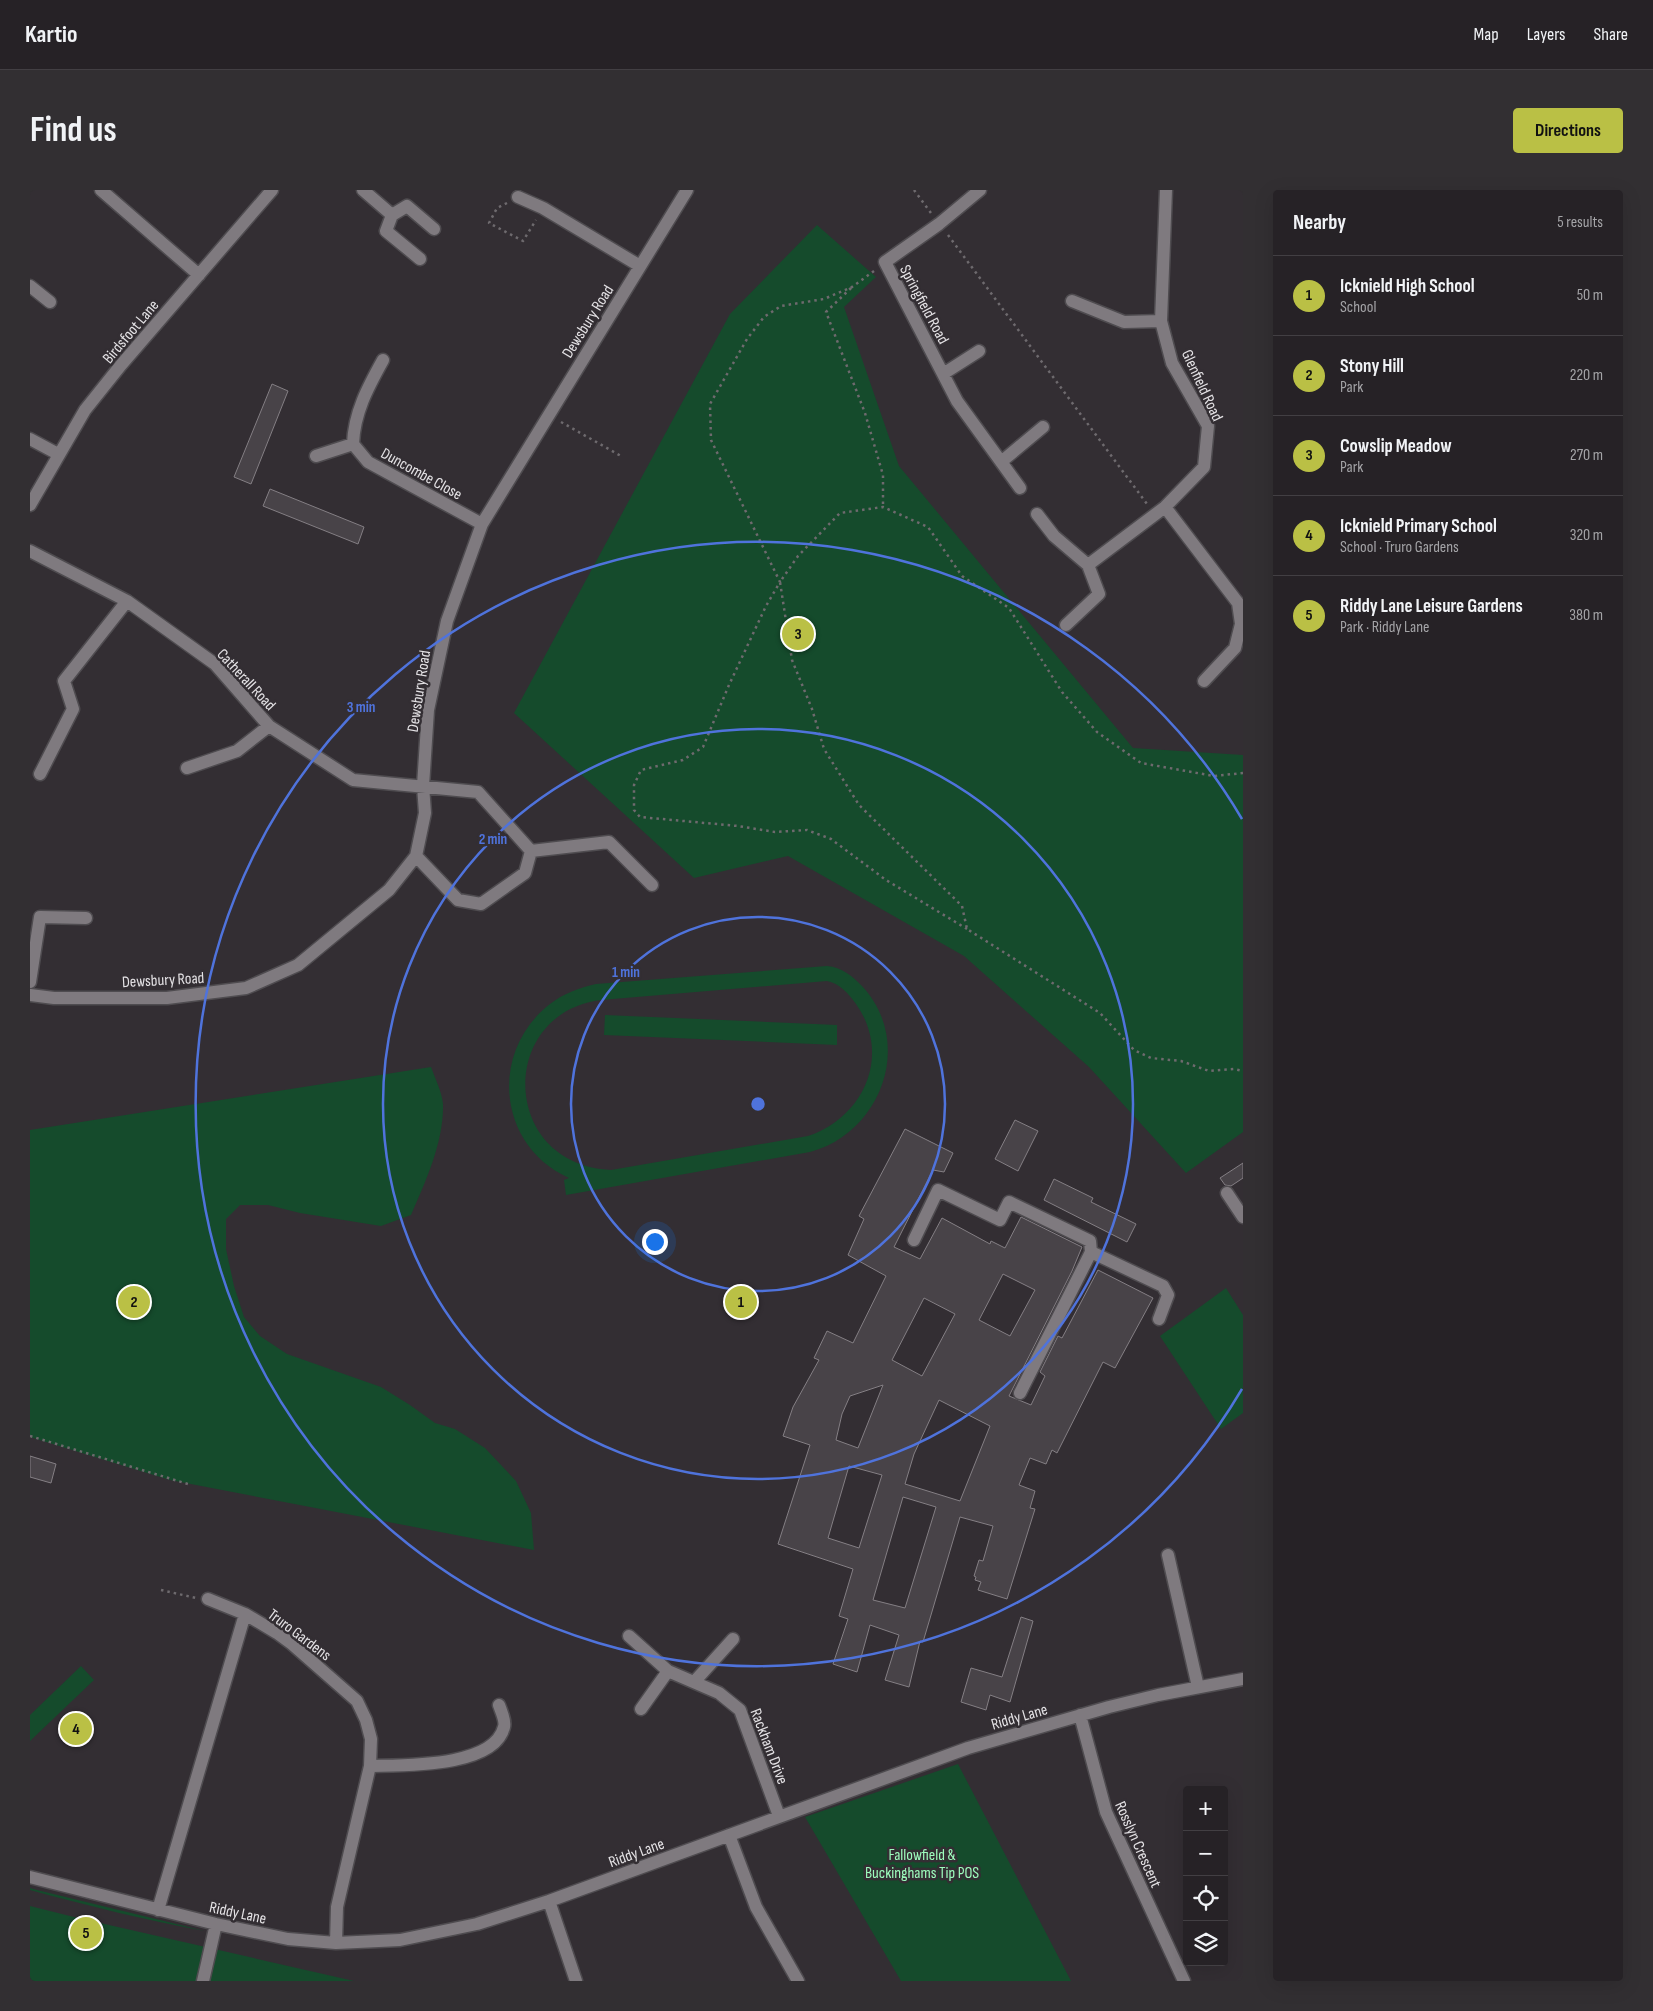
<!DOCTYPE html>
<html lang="en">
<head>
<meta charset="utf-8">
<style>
	:root { --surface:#262226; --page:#322f32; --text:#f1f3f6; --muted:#a4a4a7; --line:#423f43; --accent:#bac045 }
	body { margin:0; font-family:"Sofia Sans Condensed",sans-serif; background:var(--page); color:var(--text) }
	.controls { position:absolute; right:15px; bottom:15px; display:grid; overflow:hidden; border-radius:5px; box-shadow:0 5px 20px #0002 }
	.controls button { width:45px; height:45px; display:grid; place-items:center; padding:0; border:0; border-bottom:1px solid var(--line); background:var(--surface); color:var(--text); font:25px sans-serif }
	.you { position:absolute; left:624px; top:1051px; width:18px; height:18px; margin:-12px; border:4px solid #fff; border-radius:50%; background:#1a73e8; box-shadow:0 0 0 8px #1a73e833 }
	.badge { display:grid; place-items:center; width:32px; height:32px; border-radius:50%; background:var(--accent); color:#111; font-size:16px; font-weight:700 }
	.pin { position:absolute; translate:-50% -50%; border:2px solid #fff; box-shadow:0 1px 5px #0006 }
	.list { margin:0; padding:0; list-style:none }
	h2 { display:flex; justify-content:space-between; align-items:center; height:65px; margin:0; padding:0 20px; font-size:21px }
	h2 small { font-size:16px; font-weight:400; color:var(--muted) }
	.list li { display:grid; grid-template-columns:32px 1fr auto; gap:15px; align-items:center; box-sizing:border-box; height:80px; padding:0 20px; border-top:1px solid var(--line) }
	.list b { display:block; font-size:19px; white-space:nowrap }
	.list p { margin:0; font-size:16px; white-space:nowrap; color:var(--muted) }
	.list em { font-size:16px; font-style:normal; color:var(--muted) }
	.icon { flex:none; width:28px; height:28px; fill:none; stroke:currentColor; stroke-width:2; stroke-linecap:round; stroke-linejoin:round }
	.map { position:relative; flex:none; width:1213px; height:1791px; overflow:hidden; border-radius:5px }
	header { display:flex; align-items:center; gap:30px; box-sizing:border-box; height:70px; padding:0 25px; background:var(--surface); border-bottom:1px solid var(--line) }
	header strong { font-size:24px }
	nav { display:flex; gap:28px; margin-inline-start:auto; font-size:18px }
	.intro { display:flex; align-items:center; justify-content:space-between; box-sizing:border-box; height:120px; padding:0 30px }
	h1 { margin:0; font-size:35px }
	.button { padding:12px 22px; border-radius:5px; background:var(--accent); color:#111; font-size:18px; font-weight:700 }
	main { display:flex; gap:30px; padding:0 30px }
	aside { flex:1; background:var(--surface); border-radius:5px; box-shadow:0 5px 20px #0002 }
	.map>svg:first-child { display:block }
</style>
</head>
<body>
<header>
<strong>Kartio</strong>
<nav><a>Map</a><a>Layers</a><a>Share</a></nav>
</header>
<div class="intro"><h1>Find us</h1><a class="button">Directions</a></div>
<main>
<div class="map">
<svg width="1213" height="1791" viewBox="0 0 1213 1791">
	<rect width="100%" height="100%" fill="#332e33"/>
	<path fill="#154b2c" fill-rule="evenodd" d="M787,35l59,52 -32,30 55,159 234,282 110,7v377l-57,41 -97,-106 -125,-111 -176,-100 -94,22 -180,-165 216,-399z
		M797,776c15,1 25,10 35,20 53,57 19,147 -52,166l-244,43 -2,-15 5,-2c-72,-32 -80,-127 -19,-174 14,-11 29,-16 46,-20zM797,791c12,2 22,13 29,23 36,51 8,113 -48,132l-197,34c-111,-5 -114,-157 -10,-170z
		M575,825l232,10v20l-233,-10z
		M401,877c4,11 11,25 12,37 1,37 -17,77 -32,111l-30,11 -81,-13 -32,-8h-28l-14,14v30l8,37 10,31 16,19 27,18 94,33 29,18 25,18 20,6 30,19 31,33 15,32 3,37 -364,-70 -140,-43v-307z
		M1196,1098l17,27v98l-22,16 -61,-93z
		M51,1476l13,14 -64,61v-26z
		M928,1574l113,217h-170l-96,-164z
		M0,1698l7,2 168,41c-59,-11 -117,-25 -175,-41z
		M0,1716l44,11 280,64h-324z"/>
	<path fill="#484348" stroke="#847f84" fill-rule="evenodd" d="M242,194l16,7 -37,93 -17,-7z
		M240,299l94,38 -6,17 -95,-38z
		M985,930l23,11 -20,40 -23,-12z
		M875,939l48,24 -9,19 -11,-2 -39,77 26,12 22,-41 48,26 1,-3 14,7 16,-31 61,30 -10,24 -63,125 22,9 14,-29 -5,-4 18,-36 4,2 36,-68 55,28 -38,70 -12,-6 -46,91 -5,-3 -6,14 -16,-6 -11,27 16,6 -5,17 5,1 -28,90 -29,-9 3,-8 -6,-2 1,-3 -2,-1 5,-16 4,1 10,-35 -33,-9 -37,125 -3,-1 -11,46 -24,-7 14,-45 -29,-10 -13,47 -24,-8 15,-45 -9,-3 14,-47 -75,-25 32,-99 -27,-9 10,-29 26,-47 -5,-2 13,-27 26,12 33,-67 -38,-21 16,-36 -5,-3zM973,1084l32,16 -25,46 -31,-16zM894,1108l31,16 -33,62 -30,-16zM853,1195l-25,63 -22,-8 6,-26 8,-18zM909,1210l51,26 -30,75 -55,-17 9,-30zM819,1276l33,9 -23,73 -31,-10zM873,1307l33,10 -31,101 -32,-8z
		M1213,973v15l-12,8 -6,-1 -5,-7z
		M1024,989l39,19 -2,4 45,22 -9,18 -83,-42z
		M0,1266l26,8 -5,19 -21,-6z
		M991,1427l12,4 -23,81 -20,-7 -4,15 -25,-8 10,-34 31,9z"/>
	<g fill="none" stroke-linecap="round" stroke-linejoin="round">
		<defs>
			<path id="minor" d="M71,0l98,85
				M333,0l29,25 15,-9 27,23
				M950,0l-41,34 -54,38 72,139 63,87
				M488,7l25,11 97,58
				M362,25l-6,16 34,28
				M0,96l20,16
				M1042,111l52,21 37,-1
				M353,170c-15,27 -29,53 -30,84l15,18 114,62
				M913,184l36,-23
				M0,249l28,15
				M286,266l37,-12
				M971,272l42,-35
				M0,315l55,-95 36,-45 151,-175
				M1135,317l73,96 3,21 -6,24 -31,33
				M1007,324l17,22 34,29
				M0,361l97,50 88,63 54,62 84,54 125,12 53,59 -6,22 -44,31 -23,-4 -42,-44
				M1036,435l33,-31 -11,-29 77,-58 39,-40 4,-41 -36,-63 -11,-42 5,-131
				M157,578l50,-17 32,-25
				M10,584l33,-65 -9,-28 63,-80
				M501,661l78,-9 43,43
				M0,792l10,-65 46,1
				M0,805l24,3h113l79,-10 52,-23 91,-75 27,-34 9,-43 -2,-27 5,-76 19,-89 35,-97 205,-334
				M1197,1003l16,24
				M884,1050l24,-50 62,30 9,-18 81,39 1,11
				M990,1203l71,-141 72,34 5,9 -9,24
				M1138,1365l30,132
				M178,1409l37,15
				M599,1446l39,35 51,22 21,17 39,106
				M665,1491l38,-42
				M611,1519l27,-38
				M1050,1525l26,97 78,169
				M340,1576c32,-1 124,2 134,-39 2,-6 -3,-16 -5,-22
				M699,1645l27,72 42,74
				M0,1687l186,47 72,15 48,4 64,-3 77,-16 72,-23 419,-153 141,-41 49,-12 85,-16
				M519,1711l27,80
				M128,1720l87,-296 32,19 15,11 65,57 9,19 5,19 -1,27 -33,141 -1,36
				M173,1791l13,-57"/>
		</defs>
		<use href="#minor" stroke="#4f4c50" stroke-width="15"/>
		<path stroke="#6e6a6e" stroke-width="2.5" stroke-dasharray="2.5 4" stroke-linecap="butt" d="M884,0l17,23
			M477,13l-10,5 -8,15 34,18 13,-21
			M918,45l199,269
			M844,81l-22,16 -28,12 -43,7 -17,11 -17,22 -37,65 1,36 69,142 -14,24 -37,79 -26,62 -20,13 -42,10 -7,15v25l6,7 98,9 37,6 32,-2 24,9 55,41 81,49
			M821,98l-25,24 39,101 18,62v32
			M531,232l60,34
			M1213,583l-29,3 -73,-13 -44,-31 -35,-40 -53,-84 -47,-32 -34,-49 -45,-20 -43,6 -42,43 -18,26 12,78 20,49 12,40 35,56 103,101 5,23 133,84 34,37 17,8 30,3 28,10 25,-2 9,2
			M0,1246l158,48
			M131,1400l35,8"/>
		<use href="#minor" stroke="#7f7a7f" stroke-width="12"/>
	</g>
	<g fill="none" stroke="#4f73dc" stroke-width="2.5">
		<circle cx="728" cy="914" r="187"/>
		<circle cx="728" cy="914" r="375"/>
		<path d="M1212 1199A562 562 0 1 1 1212 629"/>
	</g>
	<g text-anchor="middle" stroke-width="5" stroke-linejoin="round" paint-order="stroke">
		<g font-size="16" fill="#e5e3e6" stroke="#332e33">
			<text transform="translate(895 114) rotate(62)" y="6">Springfield Road</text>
			<text transform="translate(557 131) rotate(-58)" y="6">Dewsbury Road</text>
			<text transform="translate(100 141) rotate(-50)" y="6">Birdsfoot Lane</text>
			<text transform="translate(1173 195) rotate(65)" y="6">Glenfield Road</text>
			<text transform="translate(392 283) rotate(29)" y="6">Duncombe Close</text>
			<text transform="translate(217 489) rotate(47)" y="6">Catherall Road</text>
			<text transform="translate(388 501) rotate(-81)" y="6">Dewsbury Road</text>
			<text transform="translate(133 789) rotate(-3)" y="6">Dewsbury Road</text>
			<text transform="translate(270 1444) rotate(37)" y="6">Truro Gardens</text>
			<text transform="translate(989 1526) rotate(-16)" y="6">Riddy Lane</text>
			<text transform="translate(740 1556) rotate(69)" y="6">Rackham Drive</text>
			<text transform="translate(1109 1654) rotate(66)" y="6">Rosslyn Crescent</text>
			<text transform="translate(606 1662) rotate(-20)" y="6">Riddy Lane</text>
			<text transform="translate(208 1722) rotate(12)" y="6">Riddy Lane</text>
		</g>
		<g font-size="16" fill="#9dfcbd" stroke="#332e33">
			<text x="892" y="1670">Fallowfield &amp;<tspan x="892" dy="18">Buckinghams Tip POS</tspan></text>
		</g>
	</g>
	<circle cx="728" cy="914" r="8" fill="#4f73dc" stroke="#332e33" stroke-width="2.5"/>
	<g font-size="15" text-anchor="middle" font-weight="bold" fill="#4f73dc" stroke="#332e33" stroke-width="5" stroke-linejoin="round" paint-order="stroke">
		<text x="331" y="522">3 min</text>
		<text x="463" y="654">2 min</text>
		<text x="596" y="787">1 min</text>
	</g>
</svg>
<div class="controls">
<button>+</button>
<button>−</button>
<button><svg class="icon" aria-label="locate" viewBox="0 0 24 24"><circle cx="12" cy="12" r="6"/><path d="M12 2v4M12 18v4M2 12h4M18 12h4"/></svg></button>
<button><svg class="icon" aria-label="layers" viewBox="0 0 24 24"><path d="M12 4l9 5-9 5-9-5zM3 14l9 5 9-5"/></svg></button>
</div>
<div class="you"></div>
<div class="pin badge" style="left:711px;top:1112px">1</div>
<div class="pin badge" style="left:104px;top:1112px">2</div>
<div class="pin badge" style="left:768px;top:444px">3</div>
<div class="pin badge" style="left:46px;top:1539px">4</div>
<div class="pin badge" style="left:56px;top:1743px">5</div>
</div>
<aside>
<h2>Nearby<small>5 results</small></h2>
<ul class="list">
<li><span class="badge">1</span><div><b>Icknield High School</b><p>School</p></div><em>50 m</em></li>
<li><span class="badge">2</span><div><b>Stony Hill</b><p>Park</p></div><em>220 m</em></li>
<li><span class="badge">3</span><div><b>Cowslip Meadow</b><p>Park</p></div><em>270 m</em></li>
<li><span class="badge">4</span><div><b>Icknield Primary School</b><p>School · Truro Gardens</p></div><em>320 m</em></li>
<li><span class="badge">5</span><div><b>Riddy Lane Leisure Gardens</b><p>Park · Riddy Lane</p></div><em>380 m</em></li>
</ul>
</aside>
</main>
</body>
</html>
